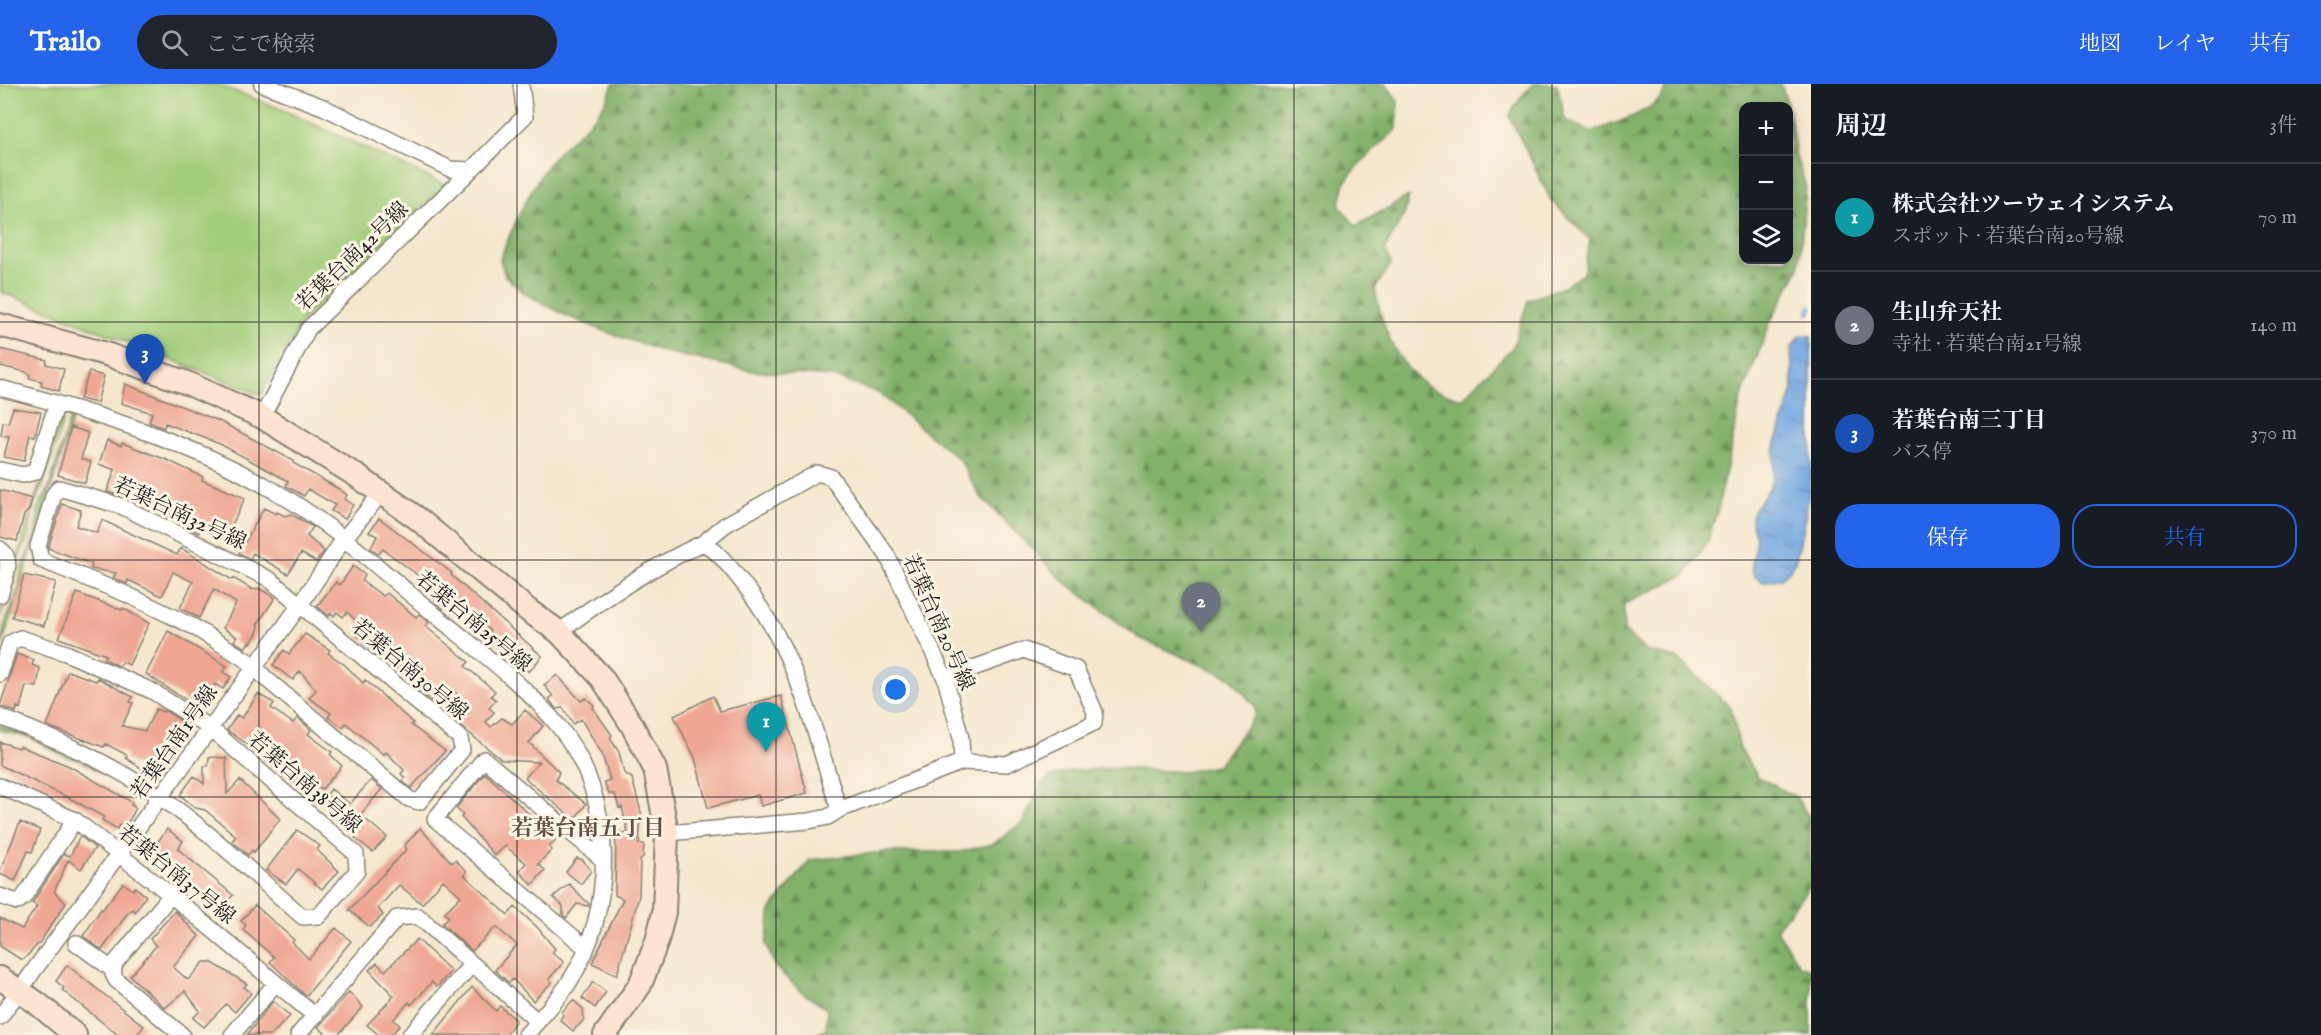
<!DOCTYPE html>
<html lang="ja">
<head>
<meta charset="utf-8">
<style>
	:root { --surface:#171b24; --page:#20242c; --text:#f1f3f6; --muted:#9ea1a6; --line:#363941; --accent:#2563eb }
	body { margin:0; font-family:"IM FELL English","Noto Serif JP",serif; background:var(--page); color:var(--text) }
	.controls { position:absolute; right:18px; top:18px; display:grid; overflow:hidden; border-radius:12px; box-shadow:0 3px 15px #0003 }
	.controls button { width:54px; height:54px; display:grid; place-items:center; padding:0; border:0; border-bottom:2px solid var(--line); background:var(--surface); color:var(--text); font:30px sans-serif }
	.you { position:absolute; left:896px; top:606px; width:21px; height:21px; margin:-15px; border:4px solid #fff; border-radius:50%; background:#1a73e8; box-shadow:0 0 0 9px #1a73e833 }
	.badge { display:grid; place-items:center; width:39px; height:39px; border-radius:50%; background:var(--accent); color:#fff; font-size:20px; font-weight:700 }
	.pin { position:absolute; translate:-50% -50px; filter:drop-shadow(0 2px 3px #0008) }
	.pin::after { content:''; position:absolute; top:32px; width:21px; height:18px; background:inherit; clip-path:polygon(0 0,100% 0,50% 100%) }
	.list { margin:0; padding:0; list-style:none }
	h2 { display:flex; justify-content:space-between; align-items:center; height:78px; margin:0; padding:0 24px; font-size:26px }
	h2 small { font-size:20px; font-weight:400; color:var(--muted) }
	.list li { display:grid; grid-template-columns:39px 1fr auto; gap:18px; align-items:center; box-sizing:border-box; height:108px; padding:0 24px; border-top:2px solid var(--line) }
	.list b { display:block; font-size:22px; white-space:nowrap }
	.list p { margin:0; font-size:20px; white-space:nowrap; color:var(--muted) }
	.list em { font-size:20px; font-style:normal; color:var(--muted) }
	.actions { display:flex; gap:12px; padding:18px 24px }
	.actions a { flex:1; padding:14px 0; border:2px solid var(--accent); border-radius:24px; text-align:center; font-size:21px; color:var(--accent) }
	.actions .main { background:var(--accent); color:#fff }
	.icon { flex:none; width:33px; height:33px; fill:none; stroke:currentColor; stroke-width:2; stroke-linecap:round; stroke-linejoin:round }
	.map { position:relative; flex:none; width:1811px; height:951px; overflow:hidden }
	header { display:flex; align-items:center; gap:36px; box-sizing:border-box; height:84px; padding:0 30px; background:var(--accent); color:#fff }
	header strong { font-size:28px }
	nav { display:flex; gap:33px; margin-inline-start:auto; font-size:21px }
	.search { width:420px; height:54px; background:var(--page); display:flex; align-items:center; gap:15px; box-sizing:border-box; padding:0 21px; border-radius:33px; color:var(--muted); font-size:22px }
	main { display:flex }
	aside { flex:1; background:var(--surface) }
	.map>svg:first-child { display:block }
</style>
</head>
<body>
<header>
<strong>Trailo</strong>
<div class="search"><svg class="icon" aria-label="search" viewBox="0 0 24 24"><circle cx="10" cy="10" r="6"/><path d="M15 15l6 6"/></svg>ここで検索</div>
<nav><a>地図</a><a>レイヤ</a><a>共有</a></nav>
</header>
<main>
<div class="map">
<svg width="1811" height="951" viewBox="0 0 1811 951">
	<defs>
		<pattern id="forest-firs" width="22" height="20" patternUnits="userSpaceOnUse" patternTransform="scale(1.5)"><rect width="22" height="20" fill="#82b16b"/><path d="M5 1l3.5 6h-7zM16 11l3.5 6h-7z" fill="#6a8f57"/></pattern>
		<pattern id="water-ripples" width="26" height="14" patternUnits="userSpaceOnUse" patternTransform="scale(1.5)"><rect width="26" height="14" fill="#75a8e1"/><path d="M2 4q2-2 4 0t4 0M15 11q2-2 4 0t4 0" fill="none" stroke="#5f88b6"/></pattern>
	</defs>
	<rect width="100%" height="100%" fill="#fcf5e5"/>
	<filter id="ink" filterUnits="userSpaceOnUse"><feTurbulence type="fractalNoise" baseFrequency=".0167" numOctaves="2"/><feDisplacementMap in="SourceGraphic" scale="12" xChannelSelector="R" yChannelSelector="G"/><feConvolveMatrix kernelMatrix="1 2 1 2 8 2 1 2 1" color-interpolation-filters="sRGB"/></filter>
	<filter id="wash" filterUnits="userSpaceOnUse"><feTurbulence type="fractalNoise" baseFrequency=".008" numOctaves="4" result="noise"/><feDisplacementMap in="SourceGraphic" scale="24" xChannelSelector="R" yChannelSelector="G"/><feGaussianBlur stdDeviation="1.35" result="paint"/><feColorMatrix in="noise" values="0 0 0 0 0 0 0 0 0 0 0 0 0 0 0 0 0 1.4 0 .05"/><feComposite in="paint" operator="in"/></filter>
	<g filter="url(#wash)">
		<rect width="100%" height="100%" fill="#f5e7cd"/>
		<path fill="#a3ce7b" stroke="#60754c" stroke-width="1.5" d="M0,0h216l65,25 164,76 -142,134 -42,76 -260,-103z
			M71,330h3l-74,237 5,-28 14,-35 2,-18 14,-35 4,-29 10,-17z
			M59,335l4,2 -21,67 -9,17 -4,30 -12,26 -6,31 -11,25z
			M0,641c50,20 98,41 143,71l-23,-11 -38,-24 -16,-4 -35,-19 -31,-8z"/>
		<path fill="url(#forest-firs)" stroke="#4f6644" stroke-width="1.5" d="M613,0h773l12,17 -1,28 -36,33 -16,20 -6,24 17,20 53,-30 -5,19 -19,34 6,15 -16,25c7,38 19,73 52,97 9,6 24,9 35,13l51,-52 15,-47 35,-13 20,-13 7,-34 -39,-40 -42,-84 12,-19 12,-13h24l8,36 26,12c23,-9 73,-22 76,-48h114l7,22h-44v154h44l1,-152 7,49 10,30 -7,81 -29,55 -29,75 -22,107 -11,36 -23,34 -61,29v27l22,20 31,7 54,50 9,41 18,28 38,20 13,20 2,68 -35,44 23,36 12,5v65h-996l11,-5 1,-21 -23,-15 -28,-26 -10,-23 5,-36 39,-49 74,-8h75l34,-8 30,-22 18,-37 8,-8 21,-6 49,-3 65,4 33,-6 38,-50v-9l-24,-29 -93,-41 -76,-57 -82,-84 -20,-36 -81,-67 -46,-16 -81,-6 -87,-19 -56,-19 -44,-18 -41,-22 -19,-17 -5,-17c13,-33 28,-67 49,-96 21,-28 54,-43 64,-79z"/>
		<path fill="url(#water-ripples)" stroke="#48627e" stroke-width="1.5" d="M1801,251l10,1v142l-8,53 -8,31 -6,9 -8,7 -18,4 -9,-6 -2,-10 4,-29 -5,-15 2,-11 17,-24 3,-10 2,-31 18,-56 -2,-41z"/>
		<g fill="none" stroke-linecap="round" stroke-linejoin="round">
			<path stroke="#75a8e1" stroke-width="4.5" d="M1809,229l2,-6"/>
		</g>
		<g id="blocks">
			<path fill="#efa794" d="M0,265l47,11 -1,4 18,5 -5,22 -18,-5 1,-5 -13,-3 1,-3 -4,-3 -26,-6z
				M89,288l15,4 -7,27 -17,-4z
				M125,300l94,37 75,40 -1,2 46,26 8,6 -3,4 9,6 -8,14 -14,-8 4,-6 -27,-16 -4,7 -18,-10 2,-5 -68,-37 -55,-21 -1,5 -15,-6 3,-9 -31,-10z
				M13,324l28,4 -6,24 -5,-1 -6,26 -20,-4 5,-20 -8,-1 2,-14 5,1z
				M71,343l17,6 -7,26 10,3 -6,21 -27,-8z
				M107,356l14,6 1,-3 45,17 36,17 -1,3 43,18 -17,35 -23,-11 -6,11 -14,-7 2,-4 -60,-31 -3,6 -17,-5 8,-22 -16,-6z
				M0,406l32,9 -3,11 -5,5 -7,26 -17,-4z
				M62,420l19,6 -5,16 21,7 5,-13 75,35 4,-7 51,32 1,-2 20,12 6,-2 16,10 -18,27 2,2 -2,6 -6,10 -2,-1 -4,6 -11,-7 3,-4 -14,-9 13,-25 -22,-14 -15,29 -19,-10 13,-26 -20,-10 -11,24 -34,-16 -1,4 -14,-6 3,-5 -25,-4 1,-5 -44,-16z
				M264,424l12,6 1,-2 8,4 6,-2 22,13 -6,9 17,15 -8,11 -15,-9 -13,21 -35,-21 -3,6 -11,-6z
				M379,434l73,55 -1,2 91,81 -13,16 -42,-38 3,-3 -20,-18 -2,3 -18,-15 -7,8 -8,-8 4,-4 -17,-15 2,-2 -41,-31 -4,5 -8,-6 6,-12 -8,-4z
				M353,482l12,9 -3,6 21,15 4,-3 29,24 3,-3 10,8 -4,4 44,36 -4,4 30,25 -4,5 5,4 -7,8 5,4 -8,10 5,5 11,-9 10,6 13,-14 18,16 -14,17 30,29 -3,8 30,24 -12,16 -49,-42 14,-16 -37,-2 -45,-37 -4,-5 13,-16 -19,-17 -15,17 -13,-11 2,-2 -64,-54 7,-7 -17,-16 -4,5 -6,-5 -3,4 -3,-3 -2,3 -12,-10 19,-24 4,3z
				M24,491l32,7 -12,44 -32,-9z
				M77,509l45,17 1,-2 26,15 -20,42 -6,-3 -4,4 -15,-7 2,-4 -47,-17z
				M168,547l59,35 -4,6 8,5 -8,12 -8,-5 -14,26 -55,-36z
				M305,550l25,16 -2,3 17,12 18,18 2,-3 48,43 -2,2 34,26 -34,37 -9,-7 3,-3 -4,-4 3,-4 -18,-18 -2,3 -38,-32 -3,4 -15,-10 3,-4 -22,-15 7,-8 -16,-19 -7,9 -20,-15 11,-15 5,4z
				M17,570l17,6 -2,5 8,3 -3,19 -11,-1 -6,22 -3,-1 -1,5 -16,-6z
				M68,587l28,10 2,-3 35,19 -3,5 3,1 -11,23 23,5 11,-22 7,3 1,-2 22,14 -32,52 -29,-18 2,-3 -21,-11 -2,3 -57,-21z
				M557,591l24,26 5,-3 8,7 -1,3 19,27 -2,3 9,14 5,21 8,5 9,34 -2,32h5l-1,13 -3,3 -1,36 -22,79 -25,-12 31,-64 -8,-4 1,-67 7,6 5,-1 -6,-26 -3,1 -4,-14h-6l-5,-12 6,-2 -8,-26 -21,-35 -8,5 -10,-16 -7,1 -7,-10 4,-3 -9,-11z
				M258,610l16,9 -3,5 22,15 5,-5 13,12 -3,4 24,18 -2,2 12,12 -20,23 -12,-9 -7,9 -39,-30 6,1 -43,-30 10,-15 5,3z
				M713,612l7,15 61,-15 26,97 -46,13 -3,-11 -50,13 -13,-50 -21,-42z
				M0,658l19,6 1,-2 49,20 63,36 -1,3 5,3 -11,20 -6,-3 -2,4 -15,-9 2,-3 -33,-18 -71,-34z
				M209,673l17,1 1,36 13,-14 40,39 -26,33 -2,-2 -4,5 -16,-14 4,-5 -31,-26 -9,-2 -16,-13 14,-19 10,8v-18h4z
				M485,689l57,53 3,-3 4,4 -4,1 11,13 -7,6 3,3 -14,14 7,6 -13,15 -13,-14 7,-8 -21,-17 -10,10 -34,-39 2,-2 -7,-7z
				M371,696l11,9 -22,26 27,22 -14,15 -18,-14 2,-2 -4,-7 -32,-27 10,-13 19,15z
				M20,738l20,8 -8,22 -4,-1 -13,30 -15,-7v-3z
				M420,744l32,35 3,-3 12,11 -3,4 44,40 7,-8 22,20 18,22 -3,4 12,9 -15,17 3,3 -19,19 -20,-22 -4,4 -14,-13 22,-25 -21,-18 -24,24 -30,-27 7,-7 -5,-4 17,-17 -18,-16 -21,24 -23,-19 -21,23 5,7 -13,12 -21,-17 58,-61 -3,-3z
				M167,745l16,12 -5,8 55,46 -15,18 -35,-31 3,-4 -21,-21 -5,8 -12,-10z
				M297,746l23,16 -3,4 22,21 -17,18 -24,-20 -12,15 -20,-14z
				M80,752l15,12 -14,21 -13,-9 -14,32 12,11 -26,39 -16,17h-4l-20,-13v-28l22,11 15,-23 -5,-3 32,-49 6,2z
				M577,774l6,2 8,11 -10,13 -15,-12z
				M123,799l10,7 2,-3 11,9 -11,16 -2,-3 -6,5 -25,36 -19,-14 18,-27 1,1z
				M569,800l20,20v2l-12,-2 -11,14 -3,-3v-9l-10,-9z
				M255,821l39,35 -2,2 17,17 27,-31 15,13 -45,55 -36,-34 4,-5 -31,-27 3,-5 -5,-4z
				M175,827l24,25 -26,31 15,13 16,-18h7l36,22 -3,3 7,6 -16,19 -9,-8 -22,23 -11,-9 7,-7 -15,-20 -20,17 -35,-32 26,-30 -6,-7z
				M417,855l34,32 -14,16 -5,-5 -21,23 -2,-3 -16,18 7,5 -9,10h-12l-12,-10 27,-29 -25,-26 8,-7 8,8z
				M67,881l77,61 -7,9h-19l-56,-45 2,-2 -8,-7z
				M593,898l13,10 -11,16 -13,-10z
				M472,903l24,24 4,-5 16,14 -10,15h-73z
				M349,908l14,15 -25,28h-11l-9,-8z
				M573,916l10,9 1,11 -11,11 -13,-11 3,-5 -1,-3z
				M273,917l17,15 -19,19h-24z"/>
		</g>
	</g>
	<g filter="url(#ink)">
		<use href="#blocks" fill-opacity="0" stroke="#888274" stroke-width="1.5"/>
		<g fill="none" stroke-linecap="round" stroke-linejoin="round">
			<defs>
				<path id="street" d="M262,0l61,23 127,62 21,1 54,-54 -4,-32
					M0,304c104,27 208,59 299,118 47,31 90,71 134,107 43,36 92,71 127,115 56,70 57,182 8,256 -12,18 -28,34 -42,51
					M262,333l46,-88 163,-159
					M0,386l23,5 12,-3 22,-69
					M59,404l62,18 148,73 191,159 2,12 -43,52 -10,-3 -145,-122 -10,-12 -60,-38 -68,-33 -85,-34 -3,-14 16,-52z
					M0,465c15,10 4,32 0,46
					M559,548c45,-34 92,-65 144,-89 15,8 24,21 35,34 58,70 75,149 101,233l123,-48 -1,-24 -16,-60 -58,-123 -56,-78 -14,-4 -92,52 -22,18
					M0,590l10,-31 10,-5 46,15 86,38 58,37 146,126 1,17 -38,45 -16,1c-43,-37 -84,-77 -129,-110 -52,-39 -114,-67 -174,-90
					M945,594l79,-28 52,19 19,43 -1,11 -87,41 -45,-2
					M0,702l75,34 96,75 144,121
					M667,749l142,-12 19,-4 11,-7
					M171,811l-56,68 -2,11 3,6 66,55
					M0,812l17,6 6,-4 52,-78
					M76,859l37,27
					M585,863l-150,-128 49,-60 119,101
					M0,933l300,-412 43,-65 39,-48
					M232,951l44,-52
					M298,951l99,-117 21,-2 119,105
					M410,951l62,-71"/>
				<path id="secondary" d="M0,241l106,29 81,29 75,34 95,59 60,42 112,93 30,21 43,46 30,47 23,44 12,64 -3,79 -7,29 -17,44 -35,50
					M0,894l37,25 38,32"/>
			</defs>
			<use href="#street" stroke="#888274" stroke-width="18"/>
			<use href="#secondary" stroke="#888274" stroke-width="26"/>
			<use href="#street" stroke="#fff" stroke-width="15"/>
			<use href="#secondary" stroke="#fde4d1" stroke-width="22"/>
		</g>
	</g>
	<path fill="none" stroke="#1c1c1c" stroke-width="1.5" stroke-opacity="0.55" d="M259,0v951M517,0v951M776,0v951M1035,0v951M1294,0v951M1552,0v951M0,238h1811M0,476h1811M0,713h1811"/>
	<g text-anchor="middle" stroke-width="6" stroke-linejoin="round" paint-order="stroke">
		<g font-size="21" fill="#1c1c1c" stroke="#fcf5e5">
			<text transform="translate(352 172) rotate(-44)" y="7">若葉台南42号線</text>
			<text transform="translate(180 429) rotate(25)" y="7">若葉台南32号線</text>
			<text transform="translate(474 537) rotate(40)" y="7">若葉台南25号線</text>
			<text transform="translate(939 538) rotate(66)" y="7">若葉台南20号線</text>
			<text transform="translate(410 585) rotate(40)" y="7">若葉台南30号線</text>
			<text transform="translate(174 658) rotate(-55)" y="7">若葉台南1号線</text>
			<text transform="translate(305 698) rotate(41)" y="7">若葉台南38号線</text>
			<text transform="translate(177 790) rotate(39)" y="7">若葉台南37号線</text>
		</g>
		<g font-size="22" font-weight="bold" fill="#664d46" stroke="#fcf5e5">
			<text x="588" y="751">若葉台南五丁目</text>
		</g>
	</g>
</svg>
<div class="controls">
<button>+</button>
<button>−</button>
<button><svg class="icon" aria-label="layers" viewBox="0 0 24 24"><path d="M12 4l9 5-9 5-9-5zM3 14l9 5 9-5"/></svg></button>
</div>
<div class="you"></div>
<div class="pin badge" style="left:766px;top:668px;background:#0f9aa8">1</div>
<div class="pin badge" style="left:1201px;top:548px;background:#6b7280">2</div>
<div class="pin badge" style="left:145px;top:300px;background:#1a4fb4">3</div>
</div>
<aside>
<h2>周辺<small>3件</small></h2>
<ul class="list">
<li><span class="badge" style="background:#0f9aa8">1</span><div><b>株式会社ツーウェイシステム</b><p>スポット · 若葉台南20号線</p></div><em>70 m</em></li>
<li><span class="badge" style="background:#6b7280">2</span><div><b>生山弁天社</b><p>寺社 · 若葉台南21号線</p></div><em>140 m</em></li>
<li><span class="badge" style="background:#1a4fb4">3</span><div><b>若葉台南三丁目</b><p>バス停</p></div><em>370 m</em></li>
</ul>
<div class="actions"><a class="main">保存</a><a>共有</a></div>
</aside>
</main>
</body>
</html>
